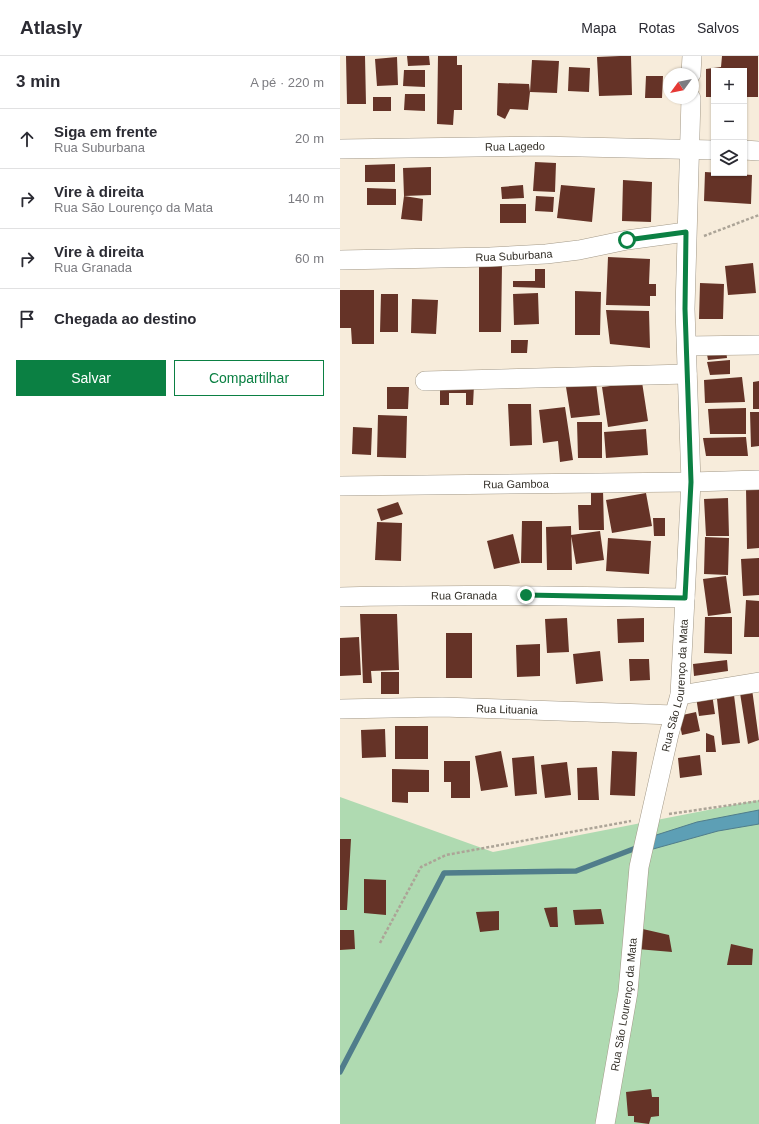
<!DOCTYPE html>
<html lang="pt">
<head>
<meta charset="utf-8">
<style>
	:root { --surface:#fff; --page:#f2f2f3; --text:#2b2b33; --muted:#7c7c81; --line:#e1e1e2; --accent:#0b8043 }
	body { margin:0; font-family:Helvetica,sans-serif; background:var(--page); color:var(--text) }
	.controls { position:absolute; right:12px; top:12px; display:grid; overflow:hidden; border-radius:0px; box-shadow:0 1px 3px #0004 }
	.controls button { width:36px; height:36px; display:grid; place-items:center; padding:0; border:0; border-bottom:1px solid var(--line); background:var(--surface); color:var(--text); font:20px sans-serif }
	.compass { position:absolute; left:323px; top:12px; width:36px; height:36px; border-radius:50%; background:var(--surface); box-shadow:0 1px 3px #0004; rotate:237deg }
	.stop { position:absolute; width:12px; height:12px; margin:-9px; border:3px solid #0b8043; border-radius:50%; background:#fff }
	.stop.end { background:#0b8043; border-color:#fff; box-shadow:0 1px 4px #0008 }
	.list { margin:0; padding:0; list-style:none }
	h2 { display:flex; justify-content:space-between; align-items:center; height:52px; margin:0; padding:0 16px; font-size:17px }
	h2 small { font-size:13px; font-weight:400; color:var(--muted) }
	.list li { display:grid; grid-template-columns:26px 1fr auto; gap:12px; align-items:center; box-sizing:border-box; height:60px; padding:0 16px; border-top:1px solid var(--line) }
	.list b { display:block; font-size:15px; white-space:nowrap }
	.list p { margin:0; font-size:13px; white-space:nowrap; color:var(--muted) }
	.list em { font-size:13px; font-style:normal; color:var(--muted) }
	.actions { display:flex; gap:8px; padding:12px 16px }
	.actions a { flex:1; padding:9px 0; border:1px solid var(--accent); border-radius:0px; text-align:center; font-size:14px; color:var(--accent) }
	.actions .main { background:var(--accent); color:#fff }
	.icon { flex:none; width:22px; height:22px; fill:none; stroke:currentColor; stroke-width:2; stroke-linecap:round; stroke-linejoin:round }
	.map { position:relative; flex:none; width:419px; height:1068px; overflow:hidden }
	header { display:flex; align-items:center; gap:24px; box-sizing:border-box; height:56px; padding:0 20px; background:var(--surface); border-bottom:1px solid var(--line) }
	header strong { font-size:19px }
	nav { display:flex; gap:22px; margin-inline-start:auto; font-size:14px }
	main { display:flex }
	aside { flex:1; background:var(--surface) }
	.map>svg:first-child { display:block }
</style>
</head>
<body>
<header>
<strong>Atlasly</strong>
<nav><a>Mapa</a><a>Rotas</a><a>Salvos</a></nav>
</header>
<main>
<aside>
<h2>3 min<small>A pé · 220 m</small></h2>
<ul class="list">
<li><svg class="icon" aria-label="ahead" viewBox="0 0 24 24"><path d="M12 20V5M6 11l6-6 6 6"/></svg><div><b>Siga em frente</b><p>Rua Suburbana</p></div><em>20 m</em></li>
<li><svg class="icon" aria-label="right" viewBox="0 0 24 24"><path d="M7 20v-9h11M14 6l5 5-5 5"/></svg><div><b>Vire à direita</b><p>Rua São Lourenço da Mata</p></div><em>140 m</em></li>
<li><svg class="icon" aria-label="right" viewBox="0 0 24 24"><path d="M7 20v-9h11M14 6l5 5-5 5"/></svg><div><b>Vire à direita</b><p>Rua Granada</p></div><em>60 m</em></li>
<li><svg class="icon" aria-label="arrive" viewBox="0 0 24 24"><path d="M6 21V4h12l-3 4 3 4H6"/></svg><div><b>Chegada ao destino</b></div></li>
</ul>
<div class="actions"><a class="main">Salvar</a><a>Compartilhar</a></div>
</aside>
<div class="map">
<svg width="419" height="1068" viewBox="0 0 419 1068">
	<rect width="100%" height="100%" fill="#f7ecdb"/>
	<path fill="#afdab1" d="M0,741l153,55 266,-52v324h-419z"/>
	<path fill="#5d9fb5" stroke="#507d8b" d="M419,754v14l-41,7 -72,20 4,-14 47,-15z"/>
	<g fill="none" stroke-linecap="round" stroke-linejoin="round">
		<path stroke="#507d8b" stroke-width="5.5" d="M0,1016l104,-199 132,-2 60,-23"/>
	</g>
	<path fill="#653327" d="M6,0h19l1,48h-19z
		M67,0h22l1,9 -22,1z
		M98,0h19v9h5v45h-8l-1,15 -16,-1z
		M280,0h11l1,39 -33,1 -2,-39z
		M382,0h36v41h-14v-26h-30v26h-8v-28l15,-2z
		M57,1l1,28 -21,1 -2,-27z
		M192,4l27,1 -2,32 -27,-1 -2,18 -18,-1 -5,10 -8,-4 1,-32 31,1 1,8z
		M229,11l21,1 -1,24 -21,-1z
		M64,14h21v17l-22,-1z
		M306,20h17l-1,22h-17z
		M65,38h20v17l-21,-1z
		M33,41h18v14h-18z
		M195,106l21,1 -1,29 -22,-1z
		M55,108v18h-30v-17z
		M91,111v28l-27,1 19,3 -1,22 -21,-2 3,-23 -1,-28z
		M365,116l47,3 -1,29 -47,-3z
		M283,124l29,2 -1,40 -29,-1z
		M183,129l1,13 -22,1 -1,-12z
		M221,129l34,3 -3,34 -35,-4z
		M27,132l29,1v16h-29z
		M196,140l18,1 -1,15 -18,-1z
		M160,148h26v19h-26z
		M268,201l42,2 -1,25h7v12h-6v10l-44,-1z
		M413,207l3,30 -28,2 -3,-29z
		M139,209h23l-1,67h-22z
		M195,213h10v19l-32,-1v-6h22z
		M360,227l24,1 -1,35h-24z
		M0,234h34v54h-22l-1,-16h-11z
		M235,235l26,1 -1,43h-25z
		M198,237l1,31 -25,1 -1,-31z
		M41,238h17v38h-18z
		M72,243l26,1 -2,34 -25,-1z
		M266,254l43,1 1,37 -40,-4z
		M171,284h17l-1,13h-16z
		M366,293h20l1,9 -19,2z
		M390,304v14l-20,1 -3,-13z
		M402,321l3,25 -40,1 -1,-23z
		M419,325v28h-6v-27z
		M302,326l6,39 -40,6 -6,-40z
		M256,327l4,32 -29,3 -5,-31z
		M100,328l34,1 -1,20h-7v-12h-17v12h-9z
		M47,331h22l-1,22h-21z
		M168,348h23l1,41 -22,1z
		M225,351l8,53 -13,2 -2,-21 -15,2 -4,-33z
		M406,352v26h-36l-2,-25z
		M410,356h9v34l-8,1z
		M38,359l29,1 -1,42 -29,-1z
		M237,366h25v36h-24z
		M13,371l19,1 -1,27 -19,-1z
		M306,373l2,26 -42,3 -2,-26z
		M406,381l2,19h-42l-3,-18z
		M406,432h13v60l-12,1z
		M251,434h12l1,40h-25l-1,-25h13z
		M306,437l6,33 -40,7 -6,-33z
		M388,442l1,38h-23l-2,-37z
		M58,446l5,12 -22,7 -4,-12z
		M313,462h12v18h-11z
		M182,465h20v42h-21z
		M37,466l25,1 -1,38 -26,-1z
		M231,470l1,44h-25l-1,-43z
		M260,475l4,29 -28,4 -5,-29z
		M173,478l7,29 -26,6 -7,-28z
		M365,481l24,1 -1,37 -24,-1z
		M268,482l43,3 -2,33 -43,-3z
		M419,502v37l-16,1 -2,-37z
		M386,520l5,37 -23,3 -5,-37z
		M406,544l13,1v36h-15z
		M20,558h37l2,56 -28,1 1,12h-9z
		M365,561h27v37l-28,-1z
		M227,562l2,34 -22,1 -2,-34z
		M304,562v24l-26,1 -1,-24z
		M106,577h26v45h-26z
		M19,581l2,38 -21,1v-38z
		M200,588v32l-23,1 -1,-32z
		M260,595l3,30 -27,3 -3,-30z
		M289,603h20l1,21 -20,1z
		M387,604l1,11 -34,5 -1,-12z
		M41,616h18v22h-18z
		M412,633l7,51 -11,4 -8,-51z
		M372,638l3,20 -16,2 -3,-19z
		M394,639l6,48 -18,2 -5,-46z
		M356,656l4,19 -18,4 -4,-19z
		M55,670h33v33h-33z
		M45,673l1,28 -24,1 -1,-28z
		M366,677l8,3 2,16h-10z
		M161,695l7,36 -27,4 -6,-35z
		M272,695l25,1 -2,44 -25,-1z
		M360,699l2,20 -22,3 -2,-20z
		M194,700l3,38 -22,2 -3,-38z
		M104,705h26v37h-19v-16h-7z
		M227,706l4,33 -26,3 -4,-33z
		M257,711l2,33h-21l-1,-32z
		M52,713l37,1v22h-21v11l-16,-1z
		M0,783h11l-4,71h-7z
		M24,823l22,1v35l-22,-2z
		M217,851l1,20h-8l-6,-19z
		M261,853l3,15 -29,1 -2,-15z
		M159,855v19l-19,2 -4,-20z
		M294,871l35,8 3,17 -35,-3z
		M0,874h14l1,19 -15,1z
		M391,888l22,5 -1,16h-25z
		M311,1033l1,8h7v19l-8,1 -2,7 -15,-2v-6h-6l-2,-24z"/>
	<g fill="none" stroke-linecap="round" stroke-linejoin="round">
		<defs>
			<g id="minor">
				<path d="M351,18l1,-18"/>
				<path id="s1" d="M0,93l198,-3 176,4"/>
				<path d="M404,94l15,1"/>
				<path id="s2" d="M0,204l150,-3 56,-3 33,-4 48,-10 59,-8"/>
				<path d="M347,290l72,-1"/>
				<path d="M85,325l262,-7"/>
				<path id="s3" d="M0,430l351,-4 68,-2"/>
				<path id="s4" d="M0,541c115,-3 230,-1 345,1"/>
				<path d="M340,639l79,-13"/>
				<path id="s5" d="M0,653l102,-2 232,8"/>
				<path id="s6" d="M265,1068l23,-132 11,-125 30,-133 11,-39 11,-213 -6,-173 6,-211"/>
			</g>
		</defs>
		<use href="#minor" stroke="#a39988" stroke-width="20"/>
		<path stroke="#aca497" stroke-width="2.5" stroke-dasharray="3 2" stroke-linecap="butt" d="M364,180l55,-21
			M329,758l90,-13
			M40,887l41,-76 25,-12 185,-34"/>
		<use href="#minor" stroke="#fff" stroke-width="19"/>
	</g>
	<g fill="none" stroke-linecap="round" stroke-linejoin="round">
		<path stroke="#0b8043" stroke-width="5" d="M186,539l159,3 6,-116 -6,-173 1,-77 -59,8"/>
	</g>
	<g text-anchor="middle" stroke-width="4" stroke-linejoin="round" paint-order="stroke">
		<g font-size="11" fill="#332f28" stroke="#f7ecdb">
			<text dy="4" stroke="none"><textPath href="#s1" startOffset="175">Rua Lagedo</textPath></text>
			<text dy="4" stroke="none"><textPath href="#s2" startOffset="174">Rua Suburbana</textPath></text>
			<text dy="4" stroke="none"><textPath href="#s3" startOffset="176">Rua Gamboa</textPath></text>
			<text dy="4" stroke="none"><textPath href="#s4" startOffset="124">Rua Granada</textPath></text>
			<text dy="4" stroke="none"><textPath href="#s6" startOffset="445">Rua São Lourenço da Mata</textPath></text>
			<text dy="4" stroke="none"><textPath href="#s5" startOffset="167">Rua Lituania</textPath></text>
			<text dy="4" stroke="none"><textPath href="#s6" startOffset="121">Rua São Lourenço da Mata</textPath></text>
		</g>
	</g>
</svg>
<div class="controls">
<button>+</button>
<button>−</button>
<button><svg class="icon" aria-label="layers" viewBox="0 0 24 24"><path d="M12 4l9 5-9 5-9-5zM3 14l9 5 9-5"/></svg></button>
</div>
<svg class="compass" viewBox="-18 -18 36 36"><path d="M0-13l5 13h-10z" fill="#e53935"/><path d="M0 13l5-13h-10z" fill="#7c7c81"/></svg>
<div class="stop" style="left:287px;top:184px"></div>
<div class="stop end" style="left:186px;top:539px"></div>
</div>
</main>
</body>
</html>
